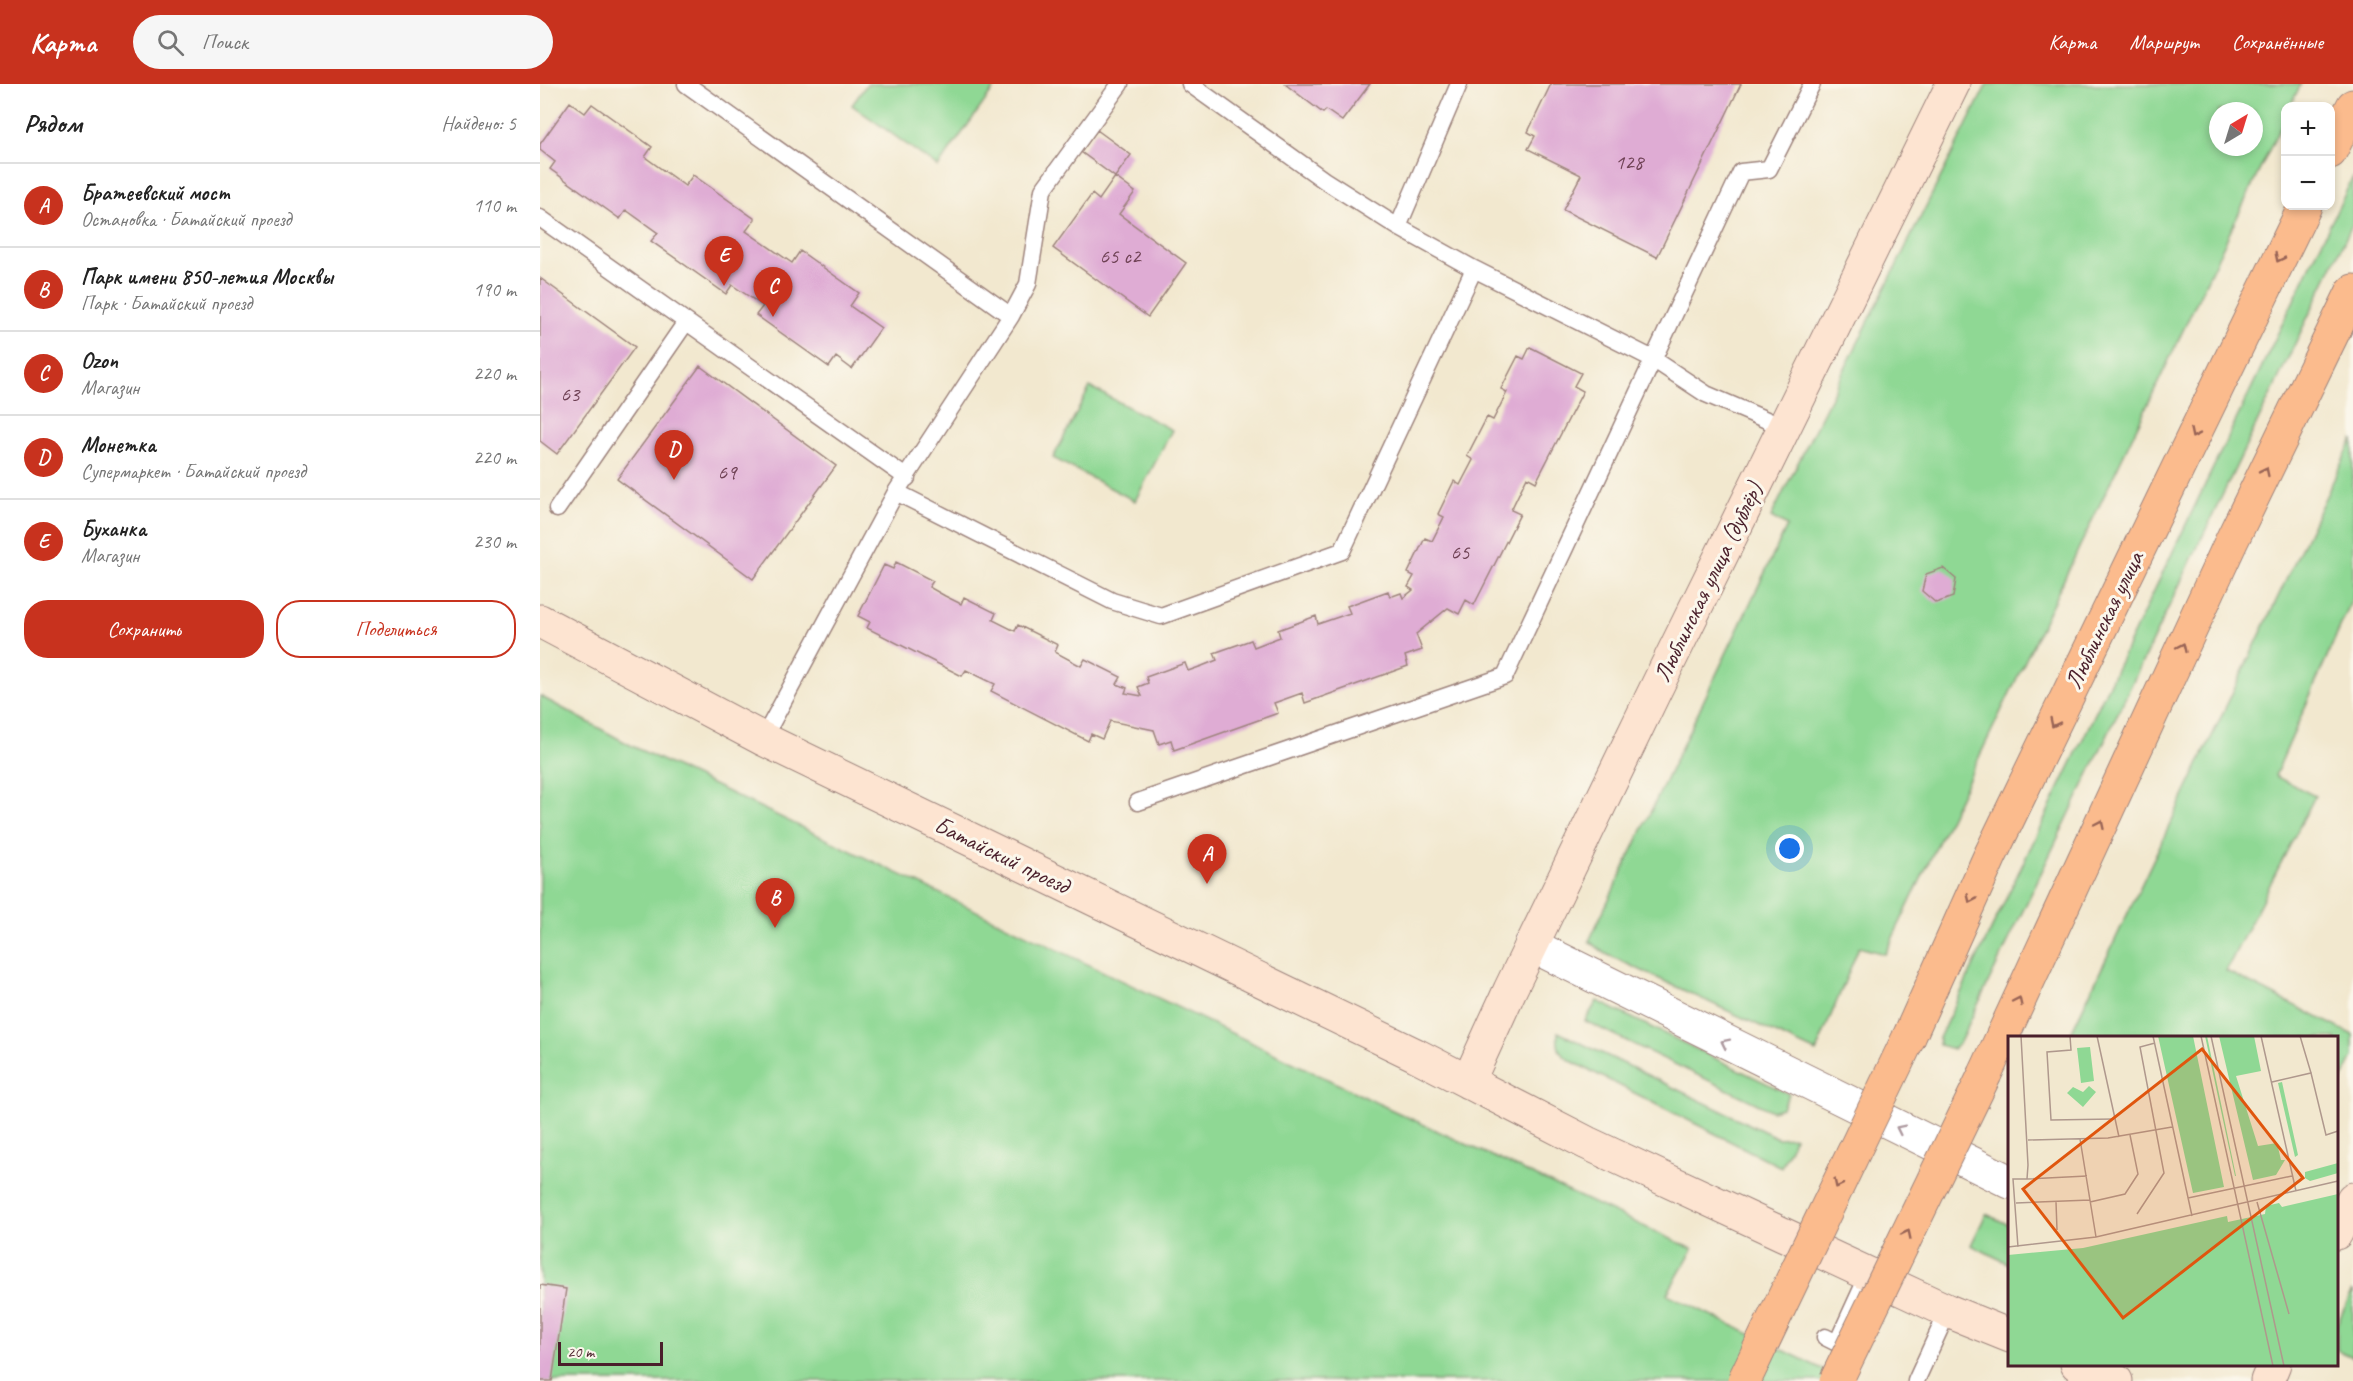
<!DOCTYPE html>
<html lang="ru">
<head>
<meta charset="utf-8">
<style>
	:root { --surface:#fff; --page:#f6f6f6; --text:#222; --muted:#767676; --line:#e0e0e0; --accent:#c8321e }
	body { margin:0; font-family:Caveat,sans-serif; background:var(--page); color:var(--text) }
	.controls { position:absolute; right:18px; top:18px; display:grid; overflow:hidden; border-radius:12px; box-shadow:0 3px 9px #0003 }
	.controls button { width:54px; height:54px; display:grid; place-items:center; padding:0; border:0; border-bottom:2px solid var(--line); background:var(--surface); color:var(--text); font:30px sans-serif }
	.compass { position:absolute; left:1669px; top:18px; width:54px; height:54px; border-radius:50%; background:var(--surface); box-shadow:0 3px 9px #0003; rotate:38deg }
	.scale { position:absolute; left:18px; bottom:15px; width:105px; box-sizing:border-box; padding-left:6px; border:3px solid #4a1f2b; border-top:0; font-size:16px; line-height:21px; white-space:nowrap; color:#4a1f2b; -webkit-text-stroke:4px #fbf7ec; paint-order:stroke }
	.you { position:absolute; left:1250px; top:765px; width:21px; height:21px; margin:-15px; border:4px solid #fff; border-radius:50%; background:#1a73e8; box-shadow:0 0 0 9px #1a73e833 }
	.badge { display:grid; place-items:center; width:39px; height:39px; border-radius:50%; background:var(--accent); color:#fff; font-size:20px; font-weight:700 }
	.pin { position:absolute; translate:-50% -50px; filter:drop-shadow(0 2px 3px #0008) }
	.pin::after { content:''; position:absolute; top:32px; width:21px; height:18px; background:inherit; clip-path:polygon(0 0,100% 0,50% 100%) }
	.list { margin:0; padding:0; list-style:none }
	h2 { display:flex; justify-content:space-between; align-items:center; height:78px; margin:0; padding:0 24px; font-size:26px }
	h2 small { font-size:20px; font-weight:400; color:var(--muted) }
	.list li { display:grid; grid-template-columns:39px 1fr auto; gap:18px; align-items:center; box-sizing:border-box; height:84px; padding:0 24px; border-top:2px solid var(--line) }
	.list b { display:block; font-size:22px; white-space:nowrap }
	.list p { margin:0; font-size:20px; white-space:nowrap; color:var(--muted) }
	.list em { font-size:20px; font-style:normal; color:var(--muted) }
	.actions { display:flex; gap:12px; padding:18px 24px }
	.actions a { flex:1; padding:14px 0; border:2px solid var(--accent); border-radius:24px; text-align:center; font-size:21px; color:var(--accent) }
	.actions .main { background:var(--accent); color:#fff }
	.icon { flex:none; width:33px; height:33px; fill:none; stroke:currentColor; stroke-width:2; stroke-linecap:round; stroke-linejoin:round }
	.map { position:relative; flex:none; width:1813px; height:1297px; overflow:hidden }
	header { display:flex; align-items:center; gap:36px; box-sizing:border-box; height:84px; padding:0 30px; background:var(--accent); color:#fff }
	header strong { font-size:28px }
	nav { display:flex; gap:33px; margin-inline-start:auto; font-size:21px }
	.search { width:420px; height:54px; background:var(--page); display:flex; align-items:center; gap:15px; box-sizing:border-box; padding:0 21px; border-radius:33px; color:var(--muted); font-size:22px }
	main { display:flex }
	aside { flex:1; background:var(--surface) }
	.map>svg:first-child { display:block }
</style>
</head>
<body>
<header>
<strong>Карта</strong>
<div class="search"><svg class="icon" aria-label="search" viewBox="0 0 24 24"><circle cx="10" cy="10" r="6"/><path d="M15 15l6 6"/></svg>Поиск</div>
<nav><a>Карта</a><a>Маршрут</a><a>Сохранённые</a></nav>
</header>
<main>
<aside>
<h2>Рядом<small>Найдено: 5</small></h2>
<ul class="list">
<li><span class="badge">A</span><div><b>Братеевский мост</b><p>Остановка · Батайский проезд</p></div><em>110 m</em></li>
<li><span class="badge">B</span><div><b>Парк имени 850-летия Москвы</b><p>Парк · Батайский проезд</p></div><em>190 m</em></li>
<li><span class="badge">C</span><div><b>Ozon</b><p>Магазин</p></div><em>220 m</em></li>
<li><span class="badge">D</span><div><b>Монетка</b><p>Супермаркет · Батайский проезд</p></div><em>220 m</em></li>
<li><span class="badge">E</span><div><b>Буханка</b><p>Магазин</p></div><em>230 m</em></li>
</ul>
<div class="actions"><a class="main">Сохранить</a><a>Поделиться</a></div>
</aside>
<div class="map">
<svg width="1813" height="1297" viewBox="0 0 1813 1297">
	<rect width="100%" height="100%" fill="#fbf7ec"/>
	<filter id="ink" filterUnits="userSpaceOnUse"><feTurbulence type="fractalNoise" baseFrequency=".0167" numOctaves="2"/><feDisplacementMap in="SourceGraphic" scale="12" xChannelSelector="R" yChannelSelector="G"/><feConvolveMatrix kernelMatrix="1 2 1 2 8 2 1 2 1" color-interpolation-filters="sRGB"/></filter>
	<filter id="wash" filterUnits="userSpaceOnUse"><feTurbulence type="fractalNoise" baseFrequency=".008" numOctaves="4" result="noise"/><feDisplacementMap in="SourceGraphic" scale="24" xChannelSelector="R" yChannelSelector="G"/><feGaussianBlur stdDeviation="1.35" result="paint"/><feColorMatrix in="noise" values="0 0 0 0 0 0 0 0 0 0 0 0 0 0 0 0 0 1.4 0 .05"/><feComposite in="paint" operator="in"/></filter>
	<g filter="url(#wash)">
		<rect width="100%" height="100%" fill="#f2e8cf"/>
		<path fill="#8fd894" stroke="#6c7c60" stroke-width="1.5" fill-rule="evenodd" d="M327,0h124l4,3 -57,80 -86,-62z
			M1447,0h314l-11,22h-4l-1,11 -400,837 -26,-7 -43,105 -210,-98 -17,-13 198,-415 -16,-9zM1678,27h36v36h-36z
			M1813,93v46l-394,821 -6,5 -14,-4v-7z
			M550,303l82,43 -37,71 -82,-43z
			M1813,355v158l-78,179 40,20 -89,175 127,64v22l-16,33 -1,-52 -267,-1z
			M0,612l92,50 758,363 303,140 -26,45 180,87h-1307z
			M1057,917l192,93 -7,14 -10,3 -187,-90z
			M1018,948l220,106 17,-1 -14,30 -210,-106c-13,-8 -14,-14 -13,-29z
			M1446,1130l23,11v39l-38,-19z
			M1813,1206v67l-16,-7v-26z"/>
		<g id="blocks">
			<path fill="#dfacd4" d="M745,0h85l-28,37 -16,-11 -3,3z
				M1011,0h190l-84,173 -94,-47 18,-35 -53,-26 7,-13 -7,-4z
				M30,18l15,11 7,-9 60,43 -7,10 40,29 8,-11 62,44 -9,12 46,32 8,-12 59,42 -9,13 31,22 -29,41 -16,-12 -7,10 -73,-52 7,-9 -31,-21 -6,9 -75,-53 7,-8 -32,-23 -6,9 -70,-50 5,-7 -15,-12v-6z
				M557,46l34,25 -16,22 -34,-25z
				M575,93l20,15 -16,22 67,49 -38,54 -95,-69 39,-54 7,6z
				M0,194l95,69 -78,107 -17,-13z
				M990,263l51,26 -7,13 9,5 -47,91 -9,-5 -16,33 9,4 -46,91 -8,-5 -7,14 -11,-6 -32,26 6,16 -17,6 3,10 -103,37 -3,-10 -28,10 4,10 -104,37 -3,-10 -12,4 -5,-14 -44,-9 -8,18 -11,-5 -3,7 -97,-50 4,-7 -29,-14 -4,6 -95,-48 3,-6 -12,-6 26,-51 9,4 3,-7 37,19 -4,6 16,9 16,8 3,-7 32,16 -3,7 22,11 3,-6 40,20 -3,7 26,14 4,-7 36,18 -4,7 10,4 -2,5 17,3 -4,-9 10,-4 -2,-6 39,-14 3,8 14,-5 15,-6 -3,-7 37,-13 3,7 26,-10 -2,-7 38,-14 2,8 32,-11 -3,-7 41,-15 2,6 11,-4 2,5 10,-8 -5,-3 6,-11 -6,-3 17,-35 7,3 12,-24 -6,-3 16,-33 6,4 13,-25 -6,-4 20,-39 6,3 14,-28 -6,-3 17,-33 6,3z
				M160,282l136,100 -83,113 -136,-100z
				M1403,484l13,11 -3,18 -17,6 -14,-12 4,-17z
				M0,1201l26,4 -14,92h-12z"/>
		</g>
	</g>
	<g filter="url(#ink)">
		<use href="#blocks" fill-opacity="0" stroke="#9e847d" stroke-width="1.5"/>
		<g fill="none" stroke-linecap="round" stroke-linejoin="round">
			<defs>
				<path id="lane" d="M146,0l325,232
					M650,0l134,96 74,47 76,42 179,90 53,35 77,33
					M0,134l367,260
					M858,143l61,-143
					M356,408l216,109 49,15 181,-65 132,-282
					M17,425l129,-187
					M223,655l133,-247 115,-176 17,-32 15,-94 77,-106
					M598,718l367,-126 236,-504 28,-3 43,-85
					M1285,1253l12,6 32,-70
					M1376,1297l32,-70"/>
				<path id="street" d="M991,861l479,237"/>
				<path id="secondary" d="M0,537l223,118 653,316 171,88 361,168 62,25
					M928,998l42,-92 152,-314 291,-592
					M1796,1149l17,-34
					M1537,1280l39,17
					M1727,1297l7,-17"/>
				<path id="primary" d="M1790,68l23,-46
					M1369,953l81,-181 315,-650
					M1445,990l246,-532 122,-251"/>
			</defs>
			<use href="#lane" stroke="#9e847d" stroke-width="19"/>
			<use href="#street" stroke="#9e847d" stroke-width="35"/>
			<use href="#secondary" stroke="#9e847d" stroke-width="35"/>
			<use href="#primary" stroke="#9e847d" stroke-width="35"/>
			<use href="#lane" stroke="#fff" stroke-width="16"/>
			<use href="#street" stroke="#fff" stroke-width="33"/>
			<use href="#secondary" stroke="#fde4d1" stroke-width="33"/>
			<use href="#primary" stroke="#fbbb8d" stroke-width="33"/>
			<defs>
				<path id="primary-bridge" d="M1204,1297l165,-344
					M1296,1297l149,-307"/>
			</defs>
			<use href="#primary-bridge" stroke="#9e847d" stroke-width="35" stroke-linecap="butt"/>
			<use href="#primary-bridge" stroke="#fbbb8d" stroke-width="33"/>
		</g>
		<defs><path id="oneway-chevron" d="M-2-3.5L2.5 0L-2 3.5" fill="none" stroke-width="1.6" stroke-linecap="round" stroke-linejoin="round" transform="scale(1.5)"/></defs>
		<g stroke="#9a6557">
			<use href="#oneway-chevron" transform="translate(1739 174) rotate(116)"/>
			<use href="#oneway-chevron" transform="translate(1654 350) rotate(116)"/>
			<use href="#oneway-chevron" transform="translate(1725 387) rotate(-64)"/>
			<use href="#oneway-chevron" transform="translate(1642 563) rotate(-65)"/>
			<use href="#oneway-chevron" transform="translate(1514 639) rotate(116)"/>
			<use href="#oneway-chevron" transform="translate(1560 740) rotate(-65)"/>
			<use href="#oneway-chevron" transform="translate(1431 815) rotate(114)"/>
			<use href="#oneway-chevron" transform="translate(1478 917) rotate(-65)"/>
			<use href="#oneway-chevron" transform="translate(1298 1100) rotate(116)"/>
			<use href="#oneway-chevron" transform="translate(1367 1150) rotate(-64)"/>
		</g>
		<g stroke="#ae9aa0">
			<use href="#oneway-chevron" transform="translate(1185 959) rotate(-154)"/>
			<use href="#oneway-chevron" transform="translate(1360 1045) rotate(-154)"/>
		</g>
	</g>
	<g text-anchor="middle" stroke-width="6" stroke-linejoin="round" paint-order="stroke">
		<g font-size="21" fill="#6f4255">
			<text x="1089" y="85">128</text>
			<text x="580" y="179">65 с2</text>
			<text x="30" y="317">63</text>
			<text x="187" y="395">69</text>
			<text x="920" y="475">65</text>
		</g>
		<g font-size="24" fill="#4a1f2b" stroke="#fbf7ec">
			<text transform="translate(1168 498) rotate(-64)" y="8">Люблинская улица (дублёр)</text>
			<text transform="translate(1564 536) rotate(-64)" y="8">Люблинская улица</text>
			<text transform="translate(462 771) rotate(26)" y="8">Батайский проезд</text>
		</g>
	</g>
	<g transform="translate(1468 952)">
		<rect width="330" height="330" fill="#f2e8cf"/>
		<path d="M150,0h35l31,151 -31,6zM197,0h2l29,140h-1zM211,0h35l7,35 -25,5 22,70 19,-3 4,17h4l-9,15 -23,5zM82,11l4,34 -13,2 -4,-35zM274,46l16,73 -3,2 -17,-74zM81,50l7,6 -13,15 -16,-14 6,-6 10,5zM330,127v10l-28,8 -5,-3v-6zM330,158v172h-330v-111l75,-7 144,-32 1,6 37,-8 1,-8 13,-3 3,4z" fill="#8fd894"/>
		<path fill="none" stroke="#af988d" stroke-width="1.5" d="M62,0l1,14 -24,2 4,68 63,-1M89,0l22,101M145,0l39,180M193,0l72,330M203,0l73,330M253,0l35,155M292,0l11,37M0,34v-34M264,46l39,-9 15,62 12,-4M72,103l16,98M20,104l80,-2 64,-11M19,143l60,-3M180,162l104,-22M48,166l1,28M82,166l35,-8 13,-20 -8,-39M249,166l32,112M8,167l74,-3M129,178l27,-41 -24,-126 15,-4M0,211l88,-10 242,-56M10,211l-5,-68h14l1,-14 -7,-129"/>
		<path fill="#e0560e" fill-opacity="0.15" stroke="#e0560e" stroke-width="3" d="M194,13l101,129 -180,140 -100,-129z"/>
		<rect width="330" height="330" fill="none" stroke="#4a1f2b" stroke-width="3"/>
	</g>
</svg>
<div class="controls">
<button>+</button>
<button>−</button>
</div>
<svg class="compass" viewBox="-18 -18 36 36"><path d="M0-13l5 13h-10z" fill="#e53935"/><path d="M0 13l5-13h-10z" fill="#767676"/></svg>
<div class="scale">20 m</div>
<div class="you"></div>
<div class="pin badge" style="left:667px;top:800px">A</div>
<div class="pin badge" style="left:235px;top:844px">B</div>
<div class="pin badge" style="left:233px;top:233px">C</div>
<div class="pin badge" style="left:134px;top:396px">D</div>
<div class="pin badge" style="left:184px;top:202px">E</div>
</div>
</main>
</body>
</html>
